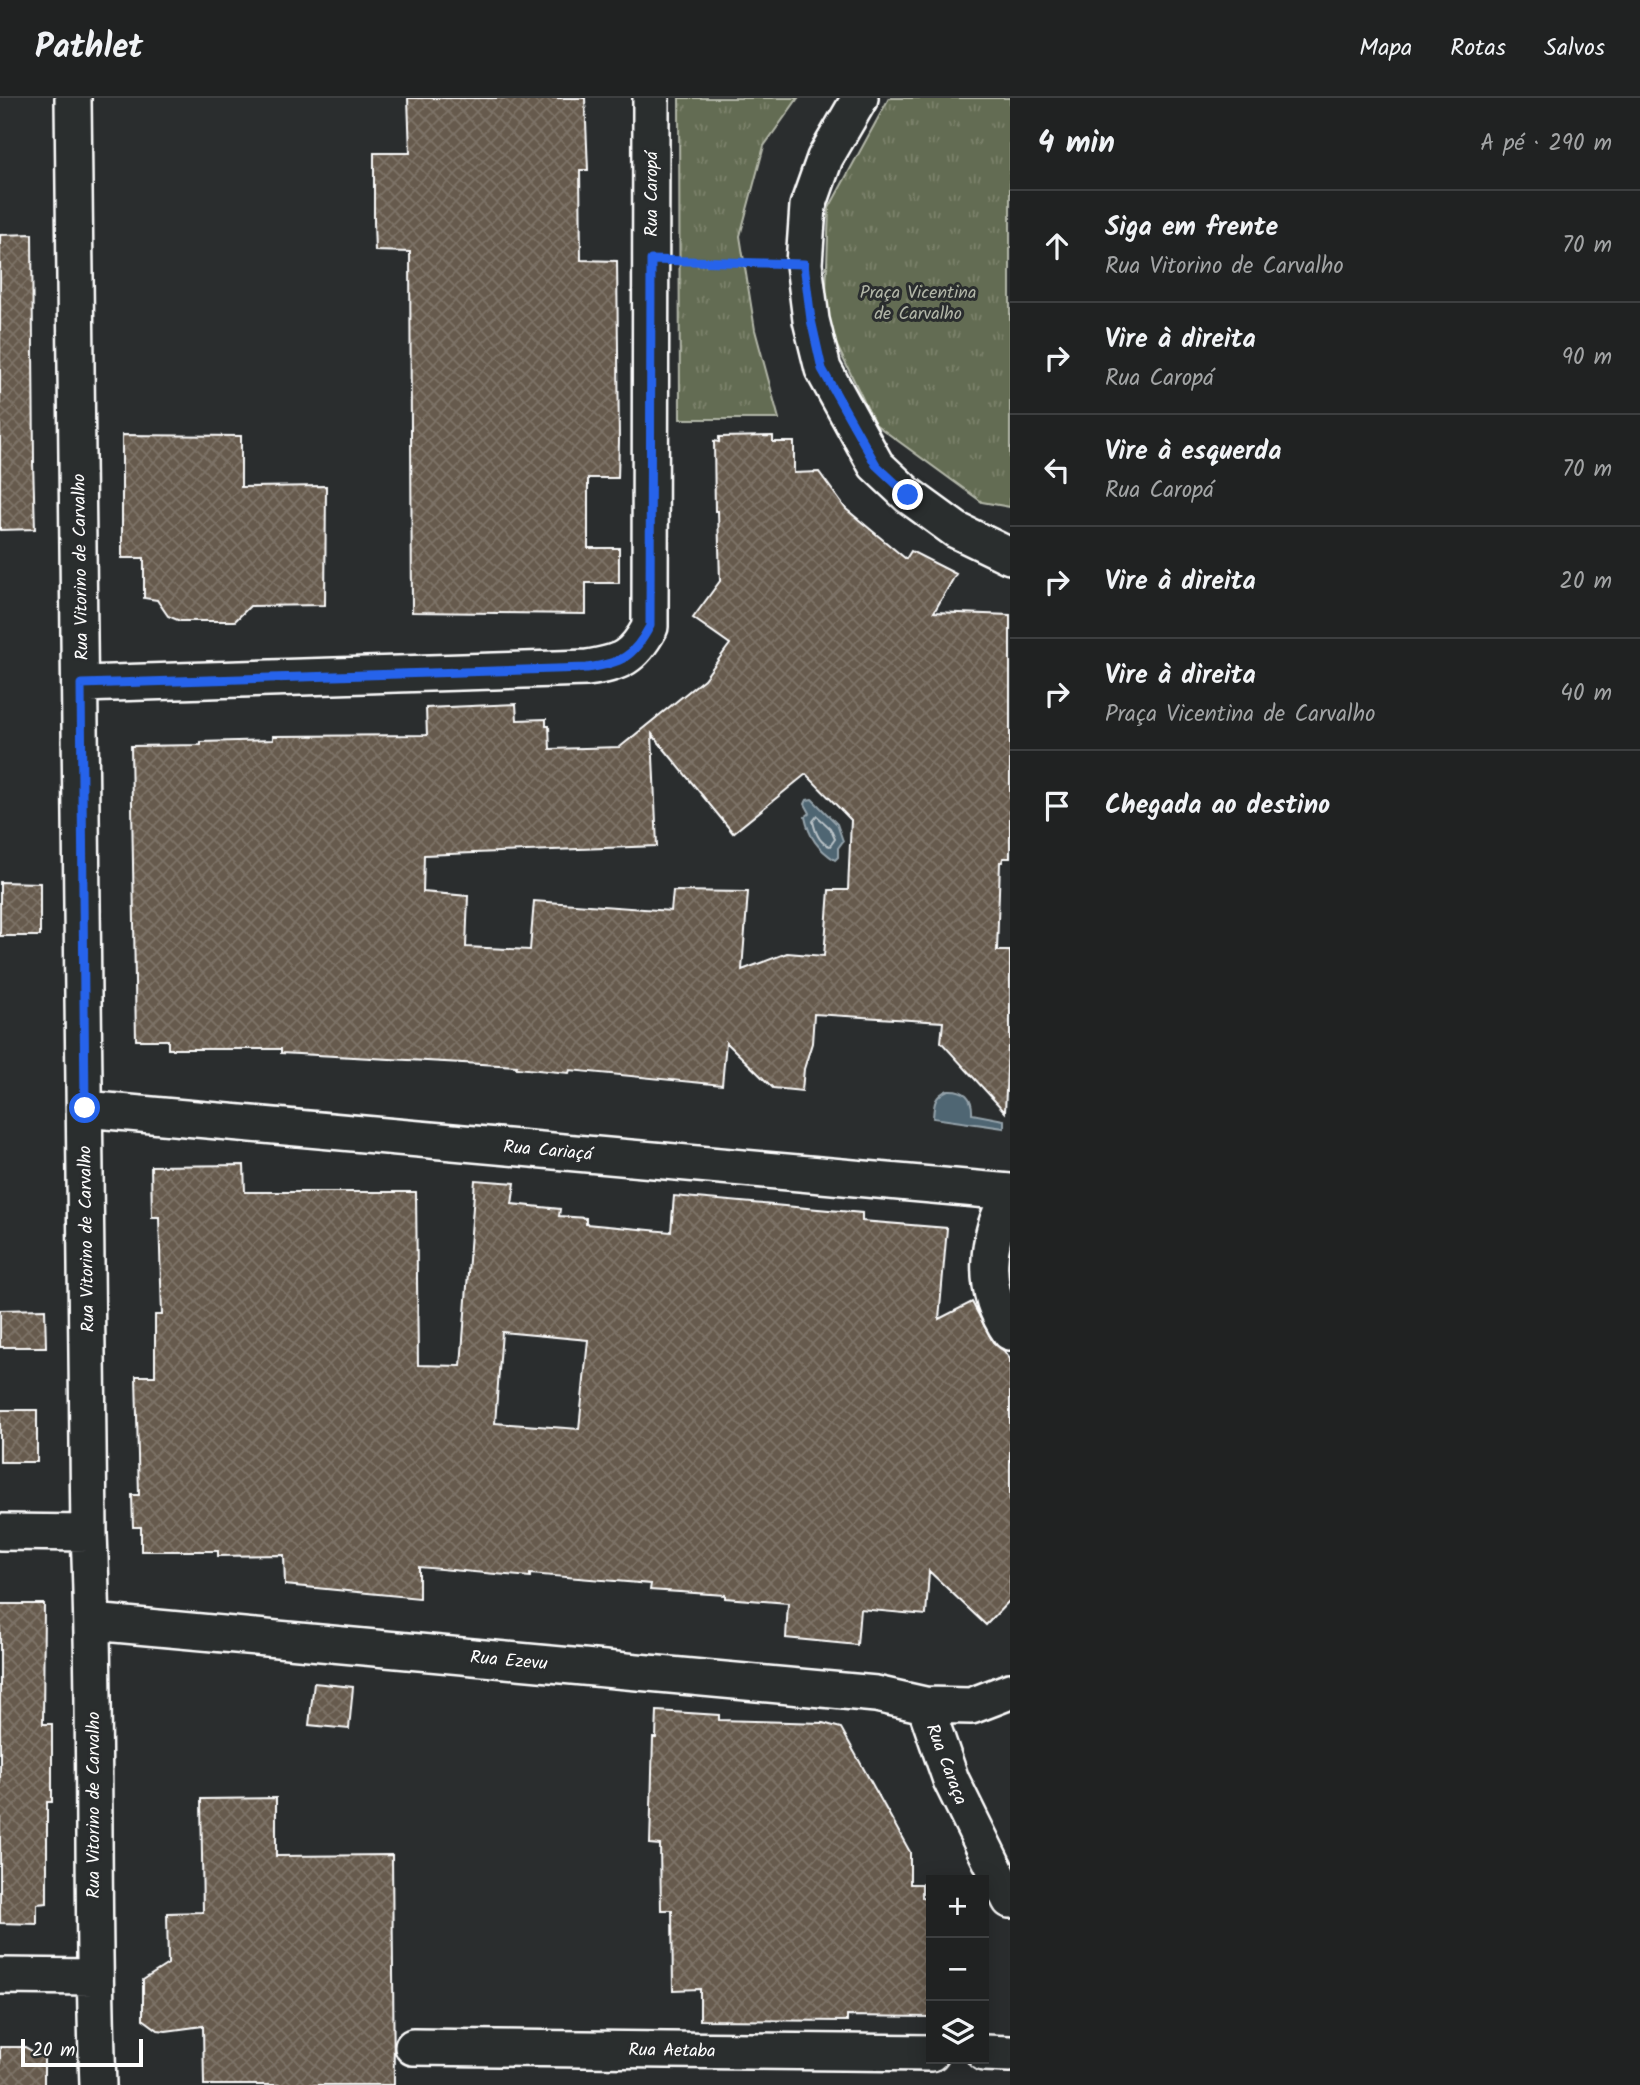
<!DOCTYPE html>
<html lang="pt">
<head>
<meta charset="utf-8">
<style>
	:root { --surface:#202222; --page:#2d2f2f; --text:#f1f3f6; --muted:#a2a4a5; --line:#3d3f40 }
	body { margin:0; font-family:Kalam,sans-serif; background:var(--page); color:var(--text) }
	.controls { position:absolute; right:21px; bottom:21px; display:grid; overflow:hidden; border-radius:0px; box-shadow:0 4px 18px #0003 }
	.controls button { width:63px; height:63px; display:grid; place-items:center; padding:0; border:0; border-bottom:2px solid var(--line); background:var(--surface); color:var(--text); font:35px sans-serif }
	.scale { position:absolute; left:21px; bottom:18px; width:122px; box-sizing:border-box; padding-left:7px; border:4px solid #fff; border-top:0; font-size:19px; line-height:24px; white-space:nowrap; color:#fff; -webkit-text-stroke:5px #2a2d2e; paint-order:stroke }
	.stop { position:absolute; width:21px; height:21px; margin:-16px; border:5px solid #2563eb; border-radius:50%; background:#fff }
	.stop.end { background:#2563eb; border-color:#fff; box-shadow:0 2px 7px #0008 }
	.list { margin:0; padding:0; list-style:none }
	h2 { display:flex; justify-content:space-between; align-items:center; height:91px; margin:0; padding:0 28px; font-size:30px }
	h2 small { font-size:23px; font-weight:400; color:var(--muted) }
	.list li { display:grid; grid-template-columns:46px 1fr auto; gap:21px; align-items:center; box-sizing:border-box; height:112px; padding:0 28px; border-top:2px solid var(--line) }
	.list b { display:block; font-size:26px; white-space:nowrap }
	.list p { margin:0; font-size:23px; white-space:nowrap; color:var(--muted) }
	.list em { font-size:23px; font-style:normal; color:var(--muted) }
	.icon { flex:none; width:38px; height:38px; fill:none; stroke:currentColor; stroke-width:2; stroke-linecap:round; stroke-linejoin:round }
	.map { position:relative; flex:none; width:1010px; height:1987px; overflow:hidden }
	header { display:flex; align-items:center; gap:42px; box-sizing:border-box; height:98px; padding:0 35px; background:var(--surface); border-bottom:2px solid var(--line) }
	header strong { font-size:33px }
	nav { display:flex; gap:38px; margin-inline-start:auto; font-size:24px }
	main { display:flex }
	aside { flex:1; background:var(--surface) }
	.map>svg:first-child { display:block }
</style>
</head>
<body>
<header>
<strong>Pathlet</strong>
<nav><a>Mapa</a><a>Rotas</a><a>Salvos</a></nav>
</header>
<main>
<div class="map">
<svg width="1010" height="1987" viewBox="0 0 1010 1987">
	<defs>
		<pattern id="park-tufts" width="24" height="20" patternUnits="userSpaceOnUse" patternTransform="scale(1.75)"><rect width="24" height="20" fill="#646c52"/><path d="M3 7l-1-3M5 7V3M7 7l1-3M15 17l-1-3M17 17v-4M19 17l1-3" fill="none" stroke="#7b826c"/></pattern>
		<pattern id="building-cross-hatch" width="8" height="8" patternUnits="userSpaceOnUse" patternTransform="scale(1.75)"><rect width="8" height="8" fill="#665a4d"/><path d="M0 0l8 8M0 8l8-8" fill="none" stroke="#7d7368"/></pattern>
	</defs>
	<rect width="100%" height="100%" fill="#2a2d2e"/>
	<filter id="ink" filterUnits="userSpaceOnUse"><feTurbulence type="fractalNoise" baseFrequency=".0143" numOctaves="2"/><feDisplacementMap in="SourceGraphic" scale="14" xChannelSelector="R" yChannelSelector="G"/><feConvolveMatrix kernelMatrix="1 2 1 2 8 2 1 2 1" color-interpolation-filters="sRGB"/></filter>
	<g filter="url(#ink)">
		<path fill="url(#park-tufts)" stroke="#b2b6a8" stroke-width="2" d="M679,0h119l-34,48 -24,90 15,94 24,89h-99z
			M889,0h121v409l-28,-5 -107,-78 -50,-103 4,-113z"/>
		<path fill="#4f6673" stroke="#95a3ab" stroke-width="2" d="M812,701l25,25 6,17 -5,7v9l-3,3c-17,-11 -26,-23 -30,-43l5,-4 -5,-9 2,-4z
			M948,992c16,-1 25,7 24,24l32,6v8l-71,-10c1,-14 1,-22 15,-28z"/>
		<g fill="none" stroke-linecap="round" stroke-linejoin="round">
			<path stroke="#b9c2c7" stroke-width="2" d="M817,718l13,12 5,11 -5,7c-10,-2 -15,-15 -17,-25z"/>
		</g>
		<path fill="url(#building-cross-hatch)" stroke="#fff" stroke-width="2" fill-rule="evenodd" d="M408,0h177l3,72h-8l1,90 36,1 2,180 -1,37h-30v70h31v35h-33v31l-174,-2 -2,-360 -35,-1 -1,-28v-70h36z
			M32,136l2,228h-1l2,67 -35,1v-295z
			M122,337l119,1v51l85,-1 -1,119 -75,1 -15,15h-55l-12,-5 -11,-16 -13,-2v-40h-22z
			M773,338v6h21v31l25,-1 27,37 60,50 5,-8 45,23 -22,38 76,3v243h-7l-1,4h-2l-3,89h13v96h-2l-3,65 -64,-70 2,-20 -129,-8 -2,29 -8,26 -2,22 -29,-3 -47,-46 -4,43 -152,-15 -1,3 -53,-5 1,-2 -236,-13v-4h-113v-9h-32l-5,-294 70,-1v-3l72,-2v-4l154,-1 -1,-27 90,-4 1,16 29,-1v7h3l1,23 70,-2 84,-68 26,-35 -37,-26 27,-37 -2,-70h-3l-1,-70 5,1v-5zM652,636l81,99 73,-59 45,46 -3,70h-19l-5,66 -37,-3 -45,17 6,-78 -75,-1 -2,20 -137,-10 -4,49 -64,-3 2,-51 -45,-4 1,-37 233,-9z
			M0,784l40,1v53h-40z
			M244,1067l1,27h171l2,173 43,1 14,-186 40,3 -3,21 48,5 -1,7 27,2v6l85,8 3,-36 188,17v8l85,7 -8,91 33,-17 21,40 11,9 6,8v241l-24,25 -57,-54 -3,44 -66,-6 -3,36 -71,-7 2,-35 -63,-5v-3l-75,-5 1,-6 -121,-10v3l-111,-10v31l-134,-13 -1,-30 -66,1v-5h-77v-24h-8l-1,-32h7l-3,-119h19v-61h7l-3,-98h-7l-1,-51zM502,1234l86,8 -9,89 -84,-6z
			M45,1211l1,38h-46v-37z
			M0,1312h37v52h-37z
			M0,1506h44l-1,120h9v78h-5v101l-10,1v20l-37,-1z
			M314,1585l39,4 -4,42 -40,-4z
			M657,1613l62,4v5l104,3 18,5 69,124v32h12v13l8,1 1,119 -84,-1v5l-147,-1v-31l-27,1 -1,-80h-11l-1,-65 -10,-1 3,-106h3z
			M276,1700v58l116,-1 2,230h-190l-1,-59 -37,5 -8,-1 -15,-11v-39l25,-16 -1,-51 36,-1 -2,-113z
			M0,1949h25l19,11v27h-44z"/>
		<g fill="none" stroke-linecap="round" stroke-linejoin="round">
			<defs>
				<path id="street" d="M73,0l16,1435c8,184 2,368 9,552
					M860,0l-35,60 -17,48 -4,58 7,56 12,49 53,96 32,30 48,35 54,26
					M81,586l506,-16c34,-5 46,-10 63,-41l1,-529
					M85,1011l925,83
					M1010,1096c-24,42 -30,96 0,138
					M0,1434l89,1
					M93,1524l783,72 49,11
					M1010,1593l-39,15 -46,-1 26,75 59,120
					M0,1878l94,1
					M413,1949l518,6
					M984,1955l26,1"/>
			</defs>
			<use href="#street" stroke="#fff" stroke-width="40"/>
			<path stroke="#fff" stroke-width="4.5" stroke-dasharray="7 5" stroke-linecap="butt" d="M689,163l79,2"/>
			<use href="#street" stroke="#2a2d2e" stroke-width="35"/>
		</g>
	</g>
	<g fill="none" stroke-linecap="round" stroke-linejoin="round" filter="url(#ink)">
		<path stroke="#2563eb" stroke-width="9" d="M85,1010l-4,-424 506,-16c34,-5 46,-10 63,-42l1,-366 153,4 7,56 11,49 54,96 32,30"/>
	</g>
	<g text-anchor="middle" stroke-width="6" stroke-linejoin="round" paint-order="stroke">
		<g font-size="18" fill="#fff" stroke="#2a2d2e">
			<text transform="translate(651 96) rotate(-90)" y="6">Rua Caropá</text>
			<text transform="translate(80 469) rotate(-91)" y="6">Rua Vitorino de Carvalho</text>
			<text transform="translate(548 1052) rotate(5)" y="6">Rua Cariaçá</text>
			<text transform="translate(86 1141) rotate(-91)" y="6">Rua Vitorino de Carvalho</text>
			<text transform="translate(509 1562) rotate(5)" y="6">Rua Ezevu</text>
			<text transform="translate(947 1666) rotate(69)" y="6">Rua Caraça</text>
			<text transform="translate(93 1707) rotate(-90)" y="6">Rua Vitorino de Carvalho</text>
			<text transform="translate(672 1952) rotate(1)" y="6">Rua Aetaba</text>
		</g>
		<g font-size="18" fill="#b2b6a8" stroke="#2a2d2e">
			<text x="918" y="200">Praça Vicentina<tspan x="918" dy="21">de Carvalho</tspan></text>
		</g>
	</g>
</svg>
<div class="controls">
<button>+</button>
<button>−</button>
<button><svg class="icon" aria-label="layers" viewBox="0 0 24 24"><path d="M12 4l9 5-9 5-9-5zM3 14l9 5 9-5"/></svg></button>
</div>
<div class="scale">20 m</div>
<div class="stop" style="left:85px;top:1010px"></div>
<div class="stop end" style="left:908px;top:397px"></div>
</div>
<aside>
<h2>4 min<small>A pé · 290 m</small></h2>
<ul class="list">
<li><svg class="icon" aria-label="ahead" viewBox="0 0 24 24"><path d="M12 20V5M6 11l6-6 6 6"/></svg><div><b>Siga em frente</b><p>Rua Vitorino de Carvalho</p></div><em>70 m</em></li>
<li><svg class="icon" aria-label="right" viewBox="0 0 24 24"><path d="M7 20v-9h11M14 6l5 5-5 5"/></svg><div><b>Vire à direita</b><p>Rua Caropá</p></div><em>90 m</em></li>
<li><svg class="icon" aria-label="left" viewBox="0 0 24 24"><path d="M17 20v-9H6M10 6l-5 5 5 5"/></svg><div><b>Vire à esquerda</b><p>Rua Caropá</p></div><em>70 m</em></li>
<li><svg class="icon" aria-label="right" viewBox="0 0 24 24"><path d="M7 20v-9h11M14 6l5 5-5 5"/></svg><div><b>Vire à direita</b></div><em>20 m</em></li>
<li><svg class="icon" aria-label="right" viewBox="0 0 24 24"><path d="M7 20v-9h11M14 6l5 5-5 5"/></svg><div><b>Vire à direita</b><p>Praça Vicentina de Carvalho</p></div><em>40 m</em></li>
<li><svg class="icon" aria-label="arrive" viewBox="0 0 24 24"><path d="M6 21V4h12l-3 4 3 4H6"/></svg><div><b>Chegada ao destino</b></div></li>
</ul>
</aside>
</main>
</body>
</html>
